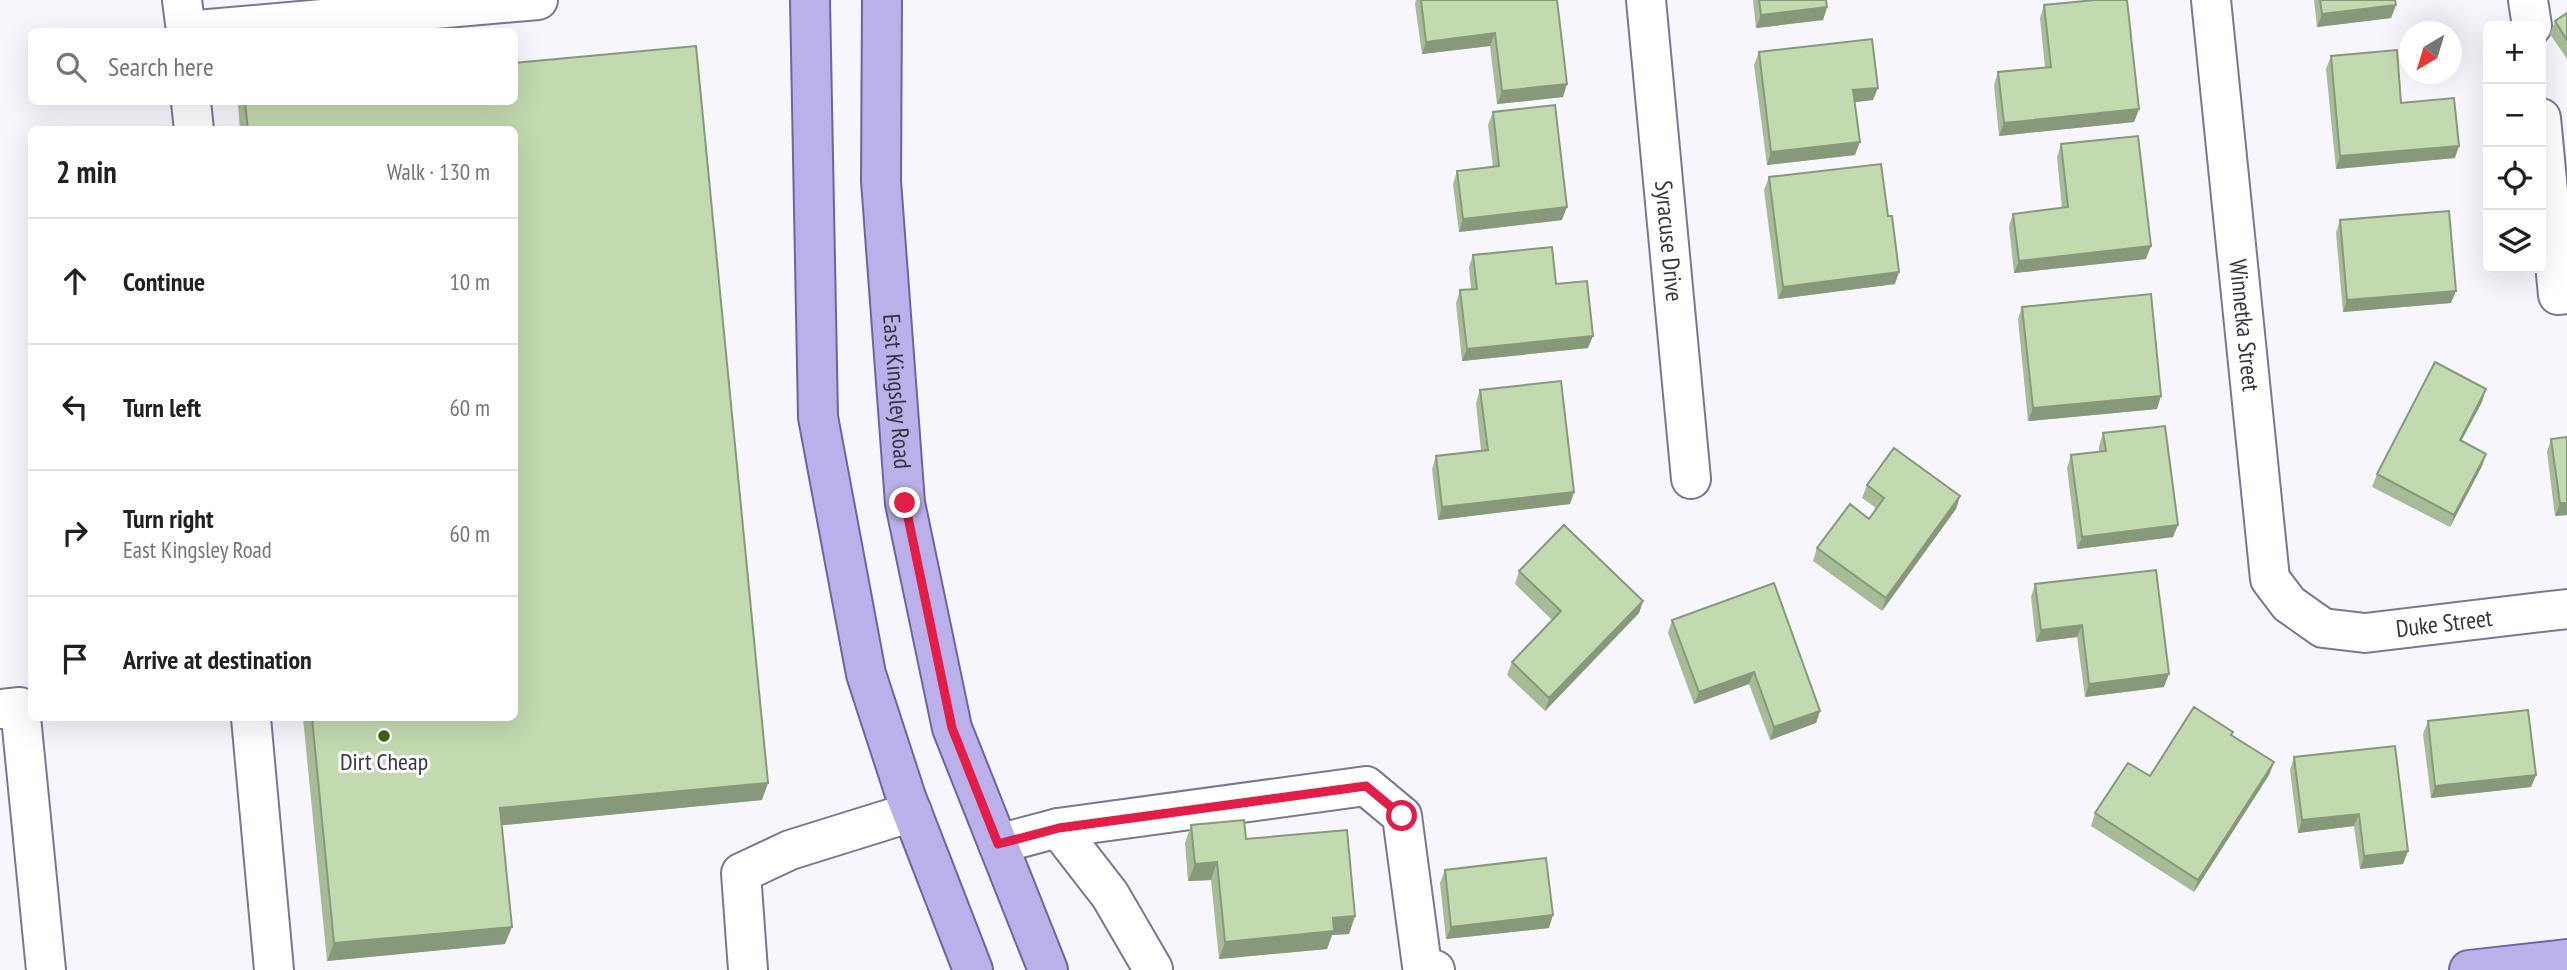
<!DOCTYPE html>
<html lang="en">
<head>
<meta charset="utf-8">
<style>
	:root { --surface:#fff; --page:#f2f2f2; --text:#202124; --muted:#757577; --line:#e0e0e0 }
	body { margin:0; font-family:"PT Sans Narrow",sans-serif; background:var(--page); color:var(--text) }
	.controls { position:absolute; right:21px; top:21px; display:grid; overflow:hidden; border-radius:10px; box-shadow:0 7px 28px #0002 }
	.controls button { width:63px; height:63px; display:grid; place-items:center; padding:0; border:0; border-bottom:2px solid var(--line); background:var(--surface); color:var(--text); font:35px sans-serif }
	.compass { position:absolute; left:2399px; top:21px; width:63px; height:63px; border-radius:50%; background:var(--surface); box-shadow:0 7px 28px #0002; rotate:218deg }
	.stop { position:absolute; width:21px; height:21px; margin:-16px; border:5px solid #e11d48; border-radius:50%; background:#fff }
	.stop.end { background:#e11d48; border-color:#fff; box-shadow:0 2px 7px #0008 }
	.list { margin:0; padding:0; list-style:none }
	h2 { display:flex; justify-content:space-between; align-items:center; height:91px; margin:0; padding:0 28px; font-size:30px }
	h2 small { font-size:23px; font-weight:400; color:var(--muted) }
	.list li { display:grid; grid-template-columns:46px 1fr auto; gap:21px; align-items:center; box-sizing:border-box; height:126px; padding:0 28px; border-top:2px solid var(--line) }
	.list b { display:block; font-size:26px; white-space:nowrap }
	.list p { margin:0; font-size:23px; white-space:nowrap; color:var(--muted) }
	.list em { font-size:23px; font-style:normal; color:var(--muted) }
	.icon { flex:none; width:38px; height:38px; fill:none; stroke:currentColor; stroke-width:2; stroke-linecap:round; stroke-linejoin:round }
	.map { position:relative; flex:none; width:2567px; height:970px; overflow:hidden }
	.search { position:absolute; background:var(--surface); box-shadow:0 7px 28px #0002; left:28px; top:28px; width:490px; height:77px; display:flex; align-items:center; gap:18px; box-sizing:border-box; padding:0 24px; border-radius:10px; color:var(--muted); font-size:26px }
	.panel { position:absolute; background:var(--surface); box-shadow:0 7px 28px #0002; left:28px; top:126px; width:490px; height:595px; border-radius:10px }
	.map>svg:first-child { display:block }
</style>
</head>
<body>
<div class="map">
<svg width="2567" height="970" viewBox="0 0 2567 970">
	<rect width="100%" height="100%" fill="#f6f6fc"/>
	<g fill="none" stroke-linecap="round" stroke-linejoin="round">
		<defs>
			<g id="minor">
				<path d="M182,0l4,31 352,-31"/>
				<path id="s1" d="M1646,0l45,479"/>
				<path id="s2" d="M2211,0l59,579 19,25 34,24 42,5 202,-24"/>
				<path d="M2528,0l4,26"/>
				<path d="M191,102l3,28"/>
				<path d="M2541,118l17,177 9,-1"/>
				<path d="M0,709l20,-2 26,263"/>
				<path d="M251,718l23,252"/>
				<path d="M1058,828l308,-42 36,30 20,150 13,4"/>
				<path d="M998,844l60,-16 52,67 43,74"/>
				<path d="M748,970l-7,-97 49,-23 122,-38"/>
			</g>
			<g id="major">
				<path d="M810,0l8,417 48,257 40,123 67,173"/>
				<path id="s3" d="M882,0l-1,181 24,322 47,225 96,242"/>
				<path d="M2469,970l98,-11"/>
			</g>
		</defs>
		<use href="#minor" stroke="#7a7794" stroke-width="42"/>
		<use href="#major" stroke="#6e63a5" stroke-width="42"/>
		<use href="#minor" stroke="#fff" stroke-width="38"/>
		<use href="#major" stroke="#bbb0e9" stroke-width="38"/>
	</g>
	<path fill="#a8bb97" d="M1416,0h141l6,97 -66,7 -7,-58 -68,8 -7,-50z
		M1753,0h73l1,7 -4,13 -67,8z
		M2314,0h81l1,5 -5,13 -74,9z
		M2044,5l95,104 -5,13 -135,14 -5,-51 4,-13 47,-5 -5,-49z
		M2567,13v46l-17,-25 5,-13z
		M1759,52l114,48 -18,2v53l-88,10 -13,-100z
		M2331,56l70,47 54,55 -119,11 -10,-100z
		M239,102h275l248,698 -260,25 3,119 -178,17 -24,-243h211v-588h-274l-2,-24z
		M1493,112l69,108 -103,12 -6,-48 4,-13 36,-4 -5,-42z
		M2061,144l85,115 -132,14 -5,-47 4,-12 49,-6 -5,-51z
		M1769,177l126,107 -117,15 -14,-109z
		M2340,220l111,83 -108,9 -7,-79z
		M1473,255l83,29 32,64 -126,13 -6,-58 4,-13 11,-1 -2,-22z
		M2022,307l135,102 -129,12 -10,-102z
		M1480,390l94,102 -4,12 -132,16 -6,-51 4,-13 45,-5 -5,-48z
		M2482,402l-20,38 24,14 -4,12 -32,61 -78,-40 5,-13z
		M2103,433l70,104 -96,12 -10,-81 4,-13 28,-3v-6z
		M2567,437v78l-12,1 -8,-64 4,-13z
		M1867,485l93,11 -4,13 -74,102 -69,-50 4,-13 52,-29 7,-11 -14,-10z
		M1519,571l124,30 -4,12 -94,98 -38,-36 5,-13 40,-42 -37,-36z
		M2035,584l129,103 -79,10 -8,-60 -41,5 -5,-45z
		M1672,620l148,91 -4,12 -46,17 -21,-56 -55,20 -26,-71z
		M2428,721l108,54 -5,12 -100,11 -8,-64z
		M2231,735l43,27 -5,13 -75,117 -103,-66 4,-13 55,-37z
		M2294,757l114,94 -5,13 -43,5 -6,-43 -56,7 -8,-63z
		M1191,825l55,14 109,77 -6,18 -17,1 -5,14 -108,10 -8,-79 -23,1 -3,-38z
		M1445,870l104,58 -103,11 -6,-56z"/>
	<path fill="#88987b" d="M2396,5l-5,13 -74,9 5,-13z
		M1827,7l-4,13 -67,8 5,-13z
		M1495,33l-5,13 -68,8 4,-12z
		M1567,84l-4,13 -66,7 5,-13z
		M1878,88l-5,12 -24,3 4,-13z
		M2139,109l-5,13 -135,14 5,-13z
		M1860,142l-5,13 -88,10 4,-13z
		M2459,146l-4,12 -119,11 4,-13z
		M1567,207l-5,13 -103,12 4,-13z
		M2151,246l-5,13 -132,14 5,-12z
		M1899,272l-4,12 -117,15 5,-12z
		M2456,291l-5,12 -108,9 4,-12z
		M1593,336l-5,12 -126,13 5,-12z
		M2486,389l-4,13 -27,50 5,-12z
		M2161,396l-4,13 -129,12 5,-13z
		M2486,454l-4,12 -32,61 4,-12z
		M1574,492l-4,12 -132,16 4,-13z
		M1960,496l-4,13 -74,102 4,-13z
		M2560,503h7v12l-12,1z
		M2178,525l-5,12 -96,12 5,-12z
		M1643,601l-4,12 -94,98 4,-13z
		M2082,625l-5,12 -41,5 5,-12z
		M1754,672l-5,12 -55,20 5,-12z
		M2169,674l-5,13 -79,10 4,-13z
		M1820,711l-4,12 -46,17 4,-13z
		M2274,762l-5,13 -75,117 4,-12z
		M2536,775l-5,12 -100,11 4,-12z
		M768,783l-6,17 -268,26 6,-18z
		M2359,814l-5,12 -56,7 4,-13z
		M2408,851l-5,13 -43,5 4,-13z
		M1217,862l-6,18 -23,1 7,-17z
		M1553,915l-4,13 -103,11 5,-12z
		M1355,916l-6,18 -17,1 -5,14 -108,10 6,-17 108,-24z
		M512,927l-7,17 -178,17 7,-18z"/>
	<path fill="#c3d9b0" stroke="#88987b" stroke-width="2" d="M1421,0h136l10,84 -65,7 -7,-58 -69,9z
		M1759,0h67l1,7 -66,8z
		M2095,0h32l12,109 -135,14 -6,-51 53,-5 -7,-62z
		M2320,0h75l1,5 -74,9z
		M2567,13v27l-12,-19z
		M1872,39l6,49 -25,2 7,52 -89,10 -12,-100z
		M696,46l72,737 -268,25 12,119 -178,16 -22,-225h202v-588h-266l-3,-28h269v-39z
		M2397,50l4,53 53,-5 5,48 -119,10 -9,-100z
		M1555,105l12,102 -104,12 -6,-48 42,-5 -6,-54z
		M2138,136l13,110 -132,15 -6,-47 55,-7 -7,-63z
		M1881,164l7,52h4l7,56 -116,15 -14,-110z
		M2449,211l7,80 -109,9 -7,-80z
		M1552,247l4,37 31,-3 6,55 -126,13 -7,-59 17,-1 -4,-34z
		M2151,294l10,102 -128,12 -11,-101z
		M2435,362l51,27 -26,51 26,14 -32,61 -77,-41z
		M1561,381l13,111 -132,15 -6,-51 52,-6 -8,-60z
		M2165,426l13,99 -96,12 -11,-82 35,-4 -3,-18z
		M2567,437v66h-7l-9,-64z
		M1894,448l66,48 -74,102 -69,-50 33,-44 19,15 15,-21 -17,-13z
		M1564,525l79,76 -94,97 -37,-36 49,-51 -42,-40z
		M2156,570l13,104 -80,10 -7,-59 -41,5 -6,-46z
		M1774,583l46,128 -46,16 -20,-55 -55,20 -27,-72z
		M2194,707l39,25 -2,3 43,27 -76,118 -103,-67 33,-50 22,13z
		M2528,710l8,65 -101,11 -7,-65z
		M2395,746l13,105 -44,5 -5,-42 -57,6 -8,-63z
		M1244,820l2,19 101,-9 8,86 -22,2 1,13 -109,11 -8,-80 -22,2 -4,-39z
		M1546,858l7,57 -102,12 -6,-57z"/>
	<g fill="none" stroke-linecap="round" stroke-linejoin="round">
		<path stroke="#e11d48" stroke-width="9" d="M905,503l47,225 46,116 61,-16 307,-42 36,30"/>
	</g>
	<circle fill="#416116" stroke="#fff" stroke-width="2.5" cx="384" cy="736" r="7"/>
	<g text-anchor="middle" stroke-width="6" stroke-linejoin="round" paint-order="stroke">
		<g font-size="24" fill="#353440" stroke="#fff">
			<text dy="8" stroke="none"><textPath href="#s1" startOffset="242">Syracuse Drive</textPath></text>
			<text dy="8" stroke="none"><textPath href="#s2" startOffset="327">Winnetka Street</textPath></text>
			<text dy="8" stroke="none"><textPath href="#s3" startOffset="392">East Kingsley Road</textPath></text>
			<text dy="8" stroke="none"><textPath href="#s2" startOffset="777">Duke Street</textPath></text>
		</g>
		<g font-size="24" fill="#353440" stroke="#fff">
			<text x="384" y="770">Dirt Cheap</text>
		</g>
	</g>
</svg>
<div class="controls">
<button>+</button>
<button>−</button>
<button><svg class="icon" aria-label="locate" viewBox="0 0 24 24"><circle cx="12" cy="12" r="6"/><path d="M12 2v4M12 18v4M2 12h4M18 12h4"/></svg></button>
<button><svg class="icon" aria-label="layers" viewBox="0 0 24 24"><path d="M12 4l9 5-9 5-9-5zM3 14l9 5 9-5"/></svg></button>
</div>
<svg class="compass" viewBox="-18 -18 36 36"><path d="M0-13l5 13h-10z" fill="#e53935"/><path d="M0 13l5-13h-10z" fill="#757577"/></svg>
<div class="stop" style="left:1402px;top:816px"></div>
<div class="stop end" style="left:905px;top:503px"></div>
<div class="search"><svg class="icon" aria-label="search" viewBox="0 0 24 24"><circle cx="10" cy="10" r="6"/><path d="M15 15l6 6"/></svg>Search here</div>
<section class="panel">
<h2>2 min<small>Walk · 130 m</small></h2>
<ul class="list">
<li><svg class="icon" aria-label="ahead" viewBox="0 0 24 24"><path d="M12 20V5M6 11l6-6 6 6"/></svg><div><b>Continue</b></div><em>10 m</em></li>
<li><svg class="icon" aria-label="left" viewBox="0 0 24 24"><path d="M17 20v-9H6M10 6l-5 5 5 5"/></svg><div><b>Turn left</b></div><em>60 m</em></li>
<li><svg class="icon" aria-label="right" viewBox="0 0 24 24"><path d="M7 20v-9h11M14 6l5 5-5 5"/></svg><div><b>Turn right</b><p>East Kingsley Road</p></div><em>60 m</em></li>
<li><svg class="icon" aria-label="arrive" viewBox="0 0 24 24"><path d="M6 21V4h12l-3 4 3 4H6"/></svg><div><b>Arrive at destination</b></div></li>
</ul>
</section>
</div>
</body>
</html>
